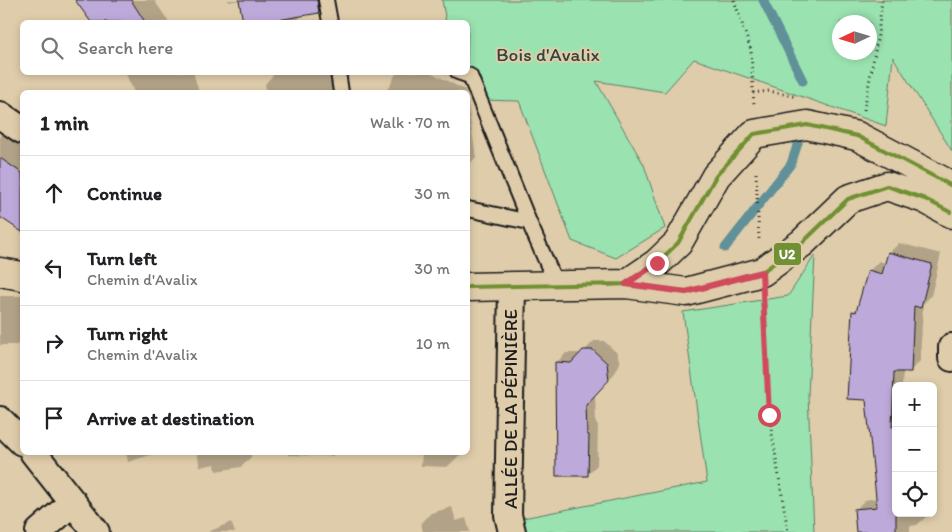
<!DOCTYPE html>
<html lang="en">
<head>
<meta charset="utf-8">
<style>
	:root { --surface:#fff; --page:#f6f6f6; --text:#202124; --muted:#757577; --line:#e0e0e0 }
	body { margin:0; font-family:Itim,sans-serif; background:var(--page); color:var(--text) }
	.controls { position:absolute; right:15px; bottom:15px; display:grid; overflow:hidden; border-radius:8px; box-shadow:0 2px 8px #0003 }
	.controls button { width:45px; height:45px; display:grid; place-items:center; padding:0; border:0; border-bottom:1px solid var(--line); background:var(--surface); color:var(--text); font:25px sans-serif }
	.compass { position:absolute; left:832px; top:15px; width:45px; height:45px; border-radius:50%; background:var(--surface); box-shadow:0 2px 8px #0003; rotate:266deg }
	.stop { position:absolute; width:15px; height:15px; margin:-11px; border:4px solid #d1495b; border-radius:50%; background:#fff }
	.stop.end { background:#d1495b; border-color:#fff; box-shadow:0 1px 5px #0008 }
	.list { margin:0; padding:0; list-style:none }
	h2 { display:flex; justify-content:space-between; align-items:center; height:65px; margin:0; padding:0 20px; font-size:21px }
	h2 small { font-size:16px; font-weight:400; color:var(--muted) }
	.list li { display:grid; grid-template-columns:32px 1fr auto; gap:15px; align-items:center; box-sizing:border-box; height:75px; padding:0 20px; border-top:1px solid var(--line) }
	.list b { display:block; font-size:19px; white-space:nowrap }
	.list p { margin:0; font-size:16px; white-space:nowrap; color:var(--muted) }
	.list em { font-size:16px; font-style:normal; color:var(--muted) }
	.icon { flex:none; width:28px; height:28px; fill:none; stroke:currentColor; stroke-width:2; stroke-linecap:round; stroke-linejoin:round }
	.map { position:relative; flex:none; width:952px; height:532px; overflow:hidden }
	.search { position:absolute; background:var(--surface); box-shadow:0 2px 8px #0003; left:20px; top:20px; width:450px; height:55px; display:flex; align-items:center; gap:12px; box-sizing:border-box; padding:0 18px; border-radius:8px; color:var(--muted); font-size:19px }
	.panel { position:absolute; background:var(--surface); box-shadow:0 2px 8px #0003; left:20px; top:90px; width:450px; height:365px; border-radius:8px }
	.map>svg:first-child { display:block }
</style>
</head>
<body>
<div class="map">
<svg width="952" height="532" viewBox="0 0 952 532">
	<rect width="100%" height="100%" fill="#dfccaa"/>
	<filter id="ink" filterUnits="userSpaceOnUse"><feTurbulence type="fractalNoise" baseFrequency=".02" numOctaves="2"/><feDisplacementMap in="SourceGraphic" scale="10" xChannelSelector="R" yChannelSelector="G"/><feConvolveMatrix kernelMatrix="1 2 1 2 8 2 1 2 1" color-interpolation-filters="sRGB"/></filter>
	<g filter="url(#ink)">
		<path fill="#9ae2b0" stroke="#5b7f66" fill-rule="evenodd" d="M442,0h510v151l-59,-94 -7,69 -192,-67 -29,33 -69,-11 48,84 21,63 -49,30 -44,-17 -53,-140 -40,-1 -12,-27 1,-51h-22zM840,22h30v30h-30z
			M815,255l-7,140 6,137h-287l-4,-14 184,-36 -24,-170 105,-16z"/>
		<path fill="#0003" d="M77,0h77l15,22h-77z
			M228,0h68l4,22h-56l-3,-22 -12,2z
			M125,72h68l6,20h-65z
			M276,72h65l6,20h-80l-2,-8z
			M397,72h33l35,18 1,2h-80z
			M0,102l22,37v91l-22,-14z
			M468,104l8,53 -8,9z
			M899,243l42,11 -10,42 -8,8 -3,57 -10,10h-7l-1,15h-6v127h31v3l-10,9 -7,1v6h-52l-3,-22 10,-10 12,-2 -10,-100 -14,-86 7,-7 9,-34 10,-10 7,2 3,-10z
			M0,296h22v43l-5,6h-17z
			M594,341h10l13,12 3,10 -5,10 -20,21 1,30 2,1 -1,40 -10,10 -31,-112 10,-10h16z
			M126,452h34l-32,10z
			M197,452h54v5l-10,10 -25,4 -1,-7 -15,3z
			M288,452h48l-4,4 -44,-1z
			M422,452h41l-16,15 -26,-1z
			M452,507l4,14 10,-3 4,14h-47l-2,-9 10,-10z
			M231,522l4,10h-27z"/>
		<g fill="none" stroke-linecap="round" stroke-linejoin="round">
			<path stroke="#609098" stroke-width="9" d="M763,0l40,81
				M725,248l66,-84 7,-21"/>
		</g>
		<path fill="#beaada" stroke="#1c1c1c" d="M75,0h56l14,22h-54z
			M239,0h78l2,13 -53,9h-23z
			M0,158l22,15v59l-22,-15z
			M888,252l44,12 -11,44 -7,-2 -3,66h-17l-2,55h4v105h-40l-2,-23 23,-2 -11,-107 -19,-1 5,-88 4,1 12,-42 14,4z
			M583,350h10l14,13 2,17 -23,25 1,29 2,1 -1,41h-32l-1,-114 16,1z"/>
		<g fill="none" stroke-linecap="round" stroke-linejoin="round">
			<defs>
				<path id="service" d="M326,0l4,22
					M338,72l3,20
					M458,72l12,4 59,146 -61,-13
					M529,222l28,64"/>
				<path id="minor" d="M0,115l22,15
					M512,286l-4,229 4,17
					M952,347v11
					M0,420l22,22
					M33,452l63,80
					M39,532l34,-30"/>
				<path id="tertiary" d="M0,272l22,4
					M626,284l31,-21 21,-20 38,-67 38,-42 53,-9 50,11 95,50
					M468,287l158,-3 60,8 76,-20 40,-29 46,-44 39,-13 38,13 27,15"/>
			</defs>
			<use href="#service" stroke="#1c1c1c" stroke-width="18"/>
			<use href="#minor" stroke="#1c1c1c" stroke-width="30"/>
			<use href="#tertiary" stroke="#1c1c1c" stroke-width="31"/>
			<path stroke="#1c1c1c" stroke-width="3" stroke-dasharray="1 4" stroke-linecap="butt" d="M734,0l17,50 3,57
				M753,93l16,-2 28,6
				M864,110l14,-75 4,-35
				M756,173l3,66
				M763,300l6,115 19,117"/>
			<use href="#service" stroke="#dfccaa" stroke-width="14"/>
			<use href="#minor" stroke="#dfccaa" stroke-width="26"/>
			<use href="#tertiary" stroke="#dfccaa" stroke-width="28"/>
			<defs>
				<path id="bus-1" d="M605,285l21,-1 60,8 76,-20 40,-29 46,-44 39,-13 38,13 25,13
					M468,287l158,-3 31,-21 21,-20 38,-67 38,-42 53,-9 50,11 95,50"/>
			</defs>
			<use href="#bus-1" stroke="#dfccaa" stroke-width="8"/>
			<use href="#bus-1" stroke="#709033" stroke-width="4"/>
		</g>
	</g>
	<g fill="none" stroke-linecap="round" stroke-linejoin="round" filter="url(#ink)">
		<path stroke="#d1495b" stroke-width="6" d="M657,263l-31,21 60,8 76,-20 7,143"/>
	</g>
	<g text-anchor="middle" stroke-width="4" stroke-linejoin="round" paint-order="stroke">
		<g font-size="19" fill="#35443a" stroke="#dfccaa">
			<text x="548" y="61">Bois d'Avalix</text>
		</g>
		<g font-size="19" fill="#1c1c1c" stroke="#dfccaa">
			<text transform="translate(510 409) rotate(-90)" y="7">ALLÉE DE LA PÉPINIÈRE</text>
		</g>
	</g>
	<rect stroke="#dfccaa" stroke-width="2" x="773" y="242" width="29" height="24" rx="5" fill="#709033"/>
	<g font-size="14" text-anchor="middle" font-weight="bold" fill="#fff">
		<text x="787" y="259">U2</text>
	</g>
</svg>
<div class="controls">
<button>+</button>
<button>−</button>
<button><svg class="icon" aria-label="locate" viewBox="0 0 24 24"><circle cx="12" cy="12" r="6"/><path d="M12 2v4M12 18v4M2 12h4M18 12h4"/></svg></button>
</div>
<svg class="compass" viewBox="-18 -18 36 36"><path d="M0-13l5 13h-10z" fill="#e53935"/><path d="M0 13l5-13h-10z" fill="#757577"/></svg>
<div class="stop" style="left:769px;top:415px"></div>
<div class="stop end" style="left:657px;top:263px"></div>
<div class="search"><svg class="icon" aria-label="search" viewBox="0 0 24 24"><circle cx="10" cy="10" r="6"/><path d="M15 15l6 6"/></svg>Search here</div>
<section class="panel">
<h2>1 min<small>Walk · 70 m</small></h2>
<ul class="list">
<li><svg class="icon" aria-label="ahead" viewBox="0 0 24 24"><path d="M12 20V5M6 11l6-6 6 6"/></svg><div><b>Continue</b></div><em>30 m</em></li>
<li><svg class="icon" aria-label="left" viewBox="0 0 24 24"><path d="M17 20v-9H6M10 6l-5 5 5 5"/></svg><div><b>Turn left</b><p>Chemin d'Avalix</p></div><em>30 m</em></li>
<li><svg class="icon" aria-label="right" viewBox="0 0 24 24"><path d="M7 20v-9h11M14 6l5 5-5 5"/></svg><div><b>Turn right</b><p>Chemin d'Avalix</p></div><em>10 m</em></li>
<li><svg class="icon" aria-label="arrive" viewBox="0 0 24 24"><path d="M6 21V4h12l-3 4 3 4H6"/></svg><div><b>Arrive at destination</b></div></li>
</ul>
</section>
</div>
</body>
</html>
